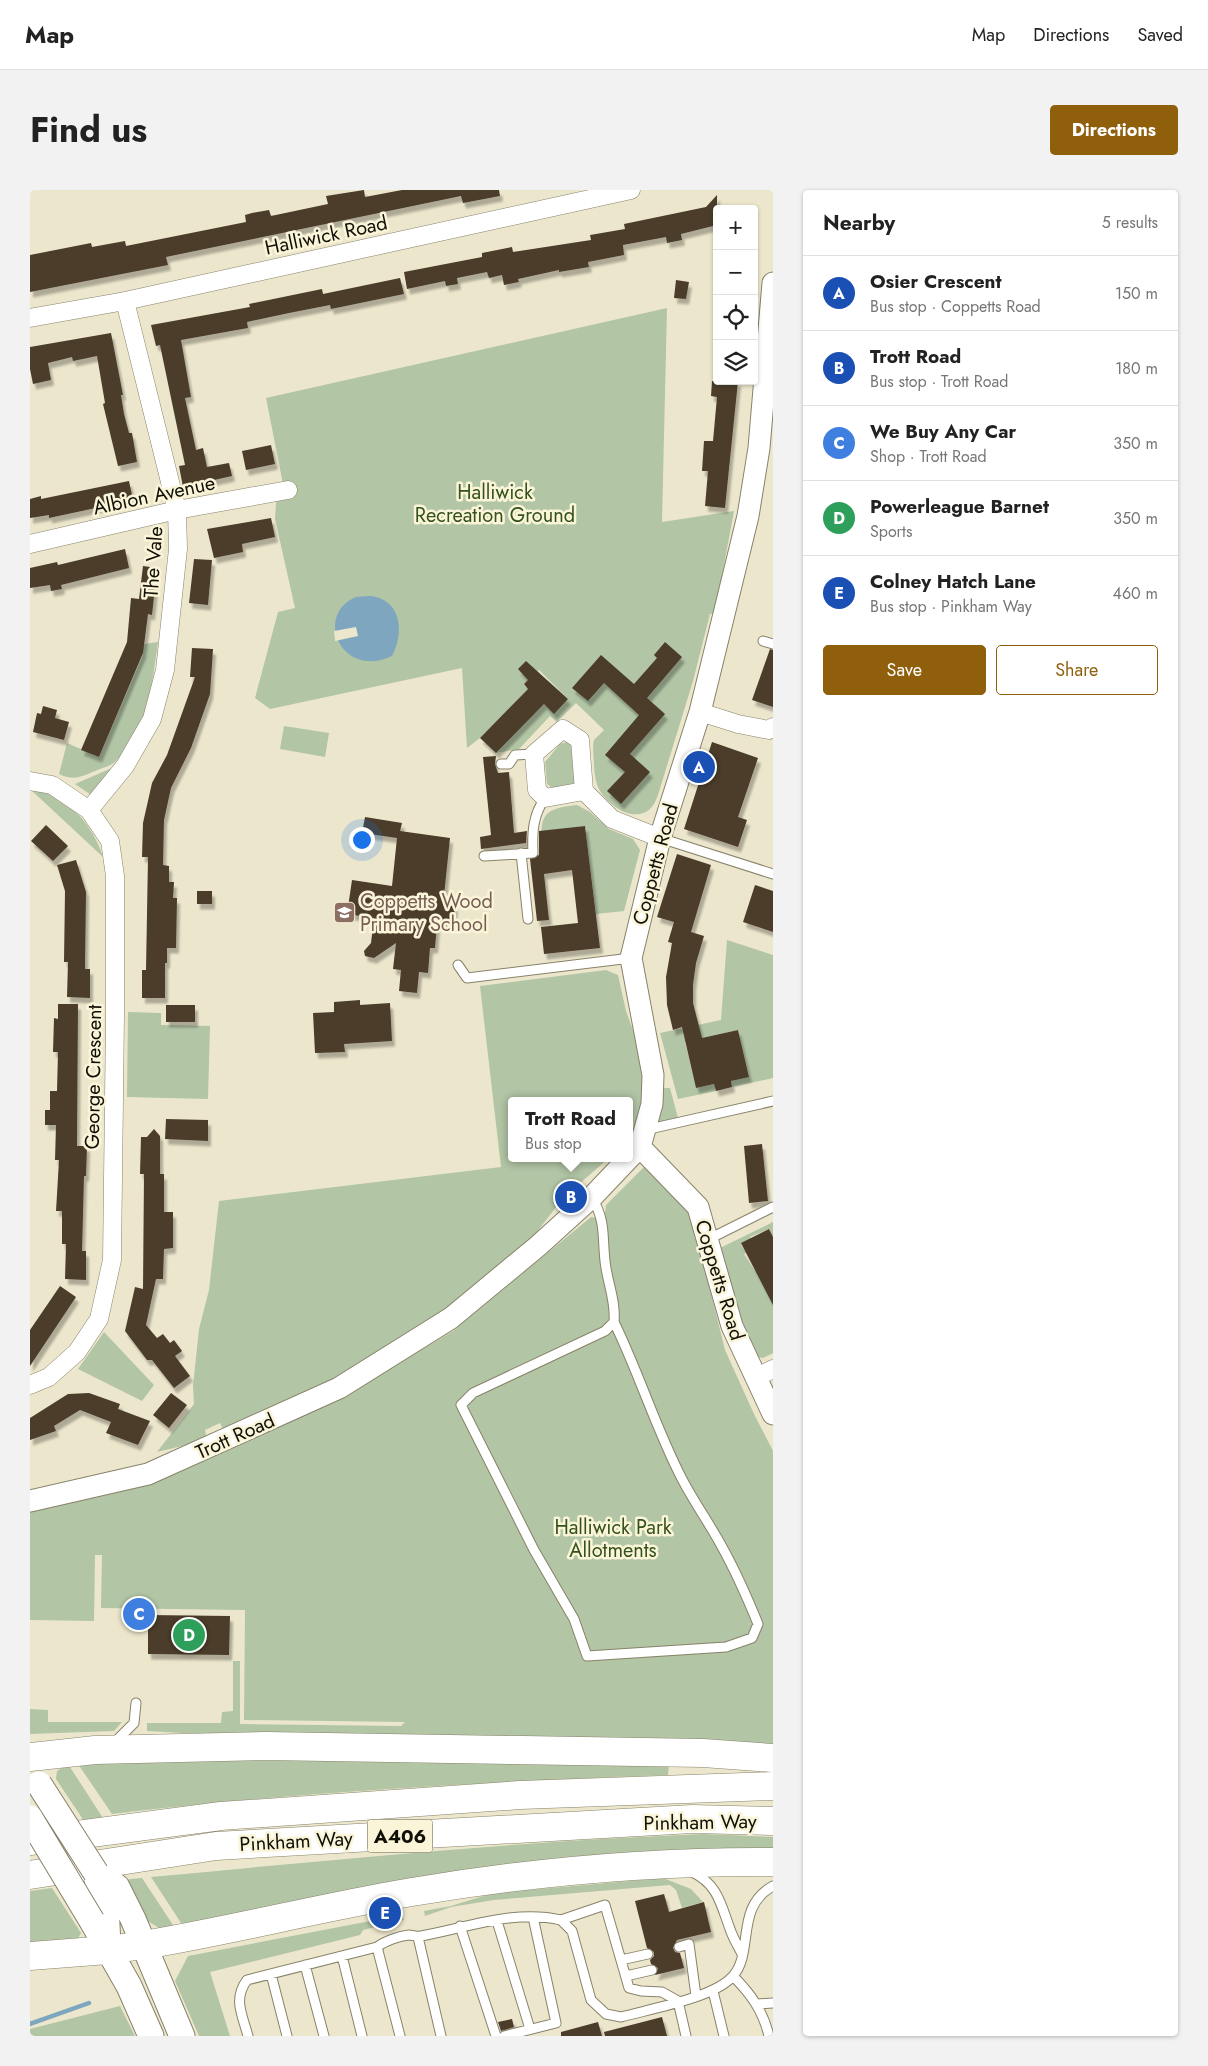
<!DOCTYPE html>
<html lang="en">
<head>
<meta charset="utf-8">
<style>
	:root { --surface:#fff; --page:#f2f2f2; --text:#222; --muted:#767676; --line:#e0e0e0; --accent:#905f0c }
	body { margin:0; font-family:Jost,sans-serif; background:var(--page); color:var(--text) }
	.controls { position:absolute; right:15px; top:15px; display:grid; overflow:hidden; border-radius:5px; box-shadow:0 1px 4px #0004 }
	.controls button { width:45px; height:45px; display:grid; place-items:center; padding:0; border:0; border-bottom:1px solid var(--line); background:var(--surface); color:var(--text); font:25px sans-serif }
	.you { position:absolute; left:331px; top:649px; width:18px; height:18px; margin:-12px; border:4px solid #fff; border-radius:50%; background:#1a73e8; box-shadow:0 0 0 8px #1a73e833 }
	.badge { display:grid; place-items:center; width:32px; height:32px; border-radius:50%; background:var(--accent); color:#fff; font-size:16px; font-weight:700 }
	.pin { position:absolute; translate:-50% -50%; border:2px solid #fff; box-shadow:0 1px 5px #0006 }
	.popup { position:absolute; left:478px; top:907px; width:125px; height:65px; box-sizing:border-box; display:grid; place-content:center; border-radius:5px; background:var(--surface); filter:drop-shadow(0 1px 4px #0005); font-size:16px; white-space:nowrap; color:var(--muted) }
	.popup b { font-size:19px; color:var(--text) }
	.popup::after { content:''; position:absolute; left:50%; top:100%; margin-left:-10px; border:10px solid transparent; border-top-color:var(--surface) }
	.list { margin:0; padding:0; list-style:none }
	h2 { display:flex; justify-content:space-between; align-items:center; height:65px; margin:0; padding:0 20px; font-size:21px }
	h2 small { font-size:16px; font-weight:400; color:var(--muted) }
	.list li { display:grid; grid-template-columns:32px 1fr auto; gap:15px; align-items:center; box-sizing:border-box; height:75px; padding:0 20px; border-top:1px solid var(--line) }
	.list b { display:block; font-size:19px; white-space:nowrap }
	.list p { margin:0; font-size:16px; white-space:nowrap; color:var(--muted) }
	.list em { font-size:16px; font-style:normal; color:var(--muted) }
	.actions { display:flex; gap:10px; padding:15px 20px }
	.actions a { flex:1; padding:11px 0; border:1px solid var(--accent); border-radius:5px; text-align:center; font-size:18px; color:var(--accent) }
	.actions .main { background:var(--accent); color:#fff }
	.icon { flex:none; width:28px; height:28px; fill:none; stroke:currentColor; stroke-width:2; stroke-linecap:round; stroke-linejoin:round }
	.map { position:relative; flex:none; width:743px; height:1846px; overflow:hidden; border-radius:5px }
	header { display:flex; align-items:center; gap:30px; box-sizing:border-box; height:70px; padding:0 25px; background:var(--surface); border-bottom:1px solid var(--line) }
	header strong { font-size:24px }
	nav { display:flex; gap:28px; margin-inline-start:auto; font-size:18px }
	.intro { display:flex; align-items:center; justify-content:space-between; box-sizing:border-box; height:120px; padding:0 30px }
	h1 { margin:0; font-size:35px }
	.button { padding:12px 22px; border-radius:5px; background:var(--accent); color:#fff; font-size:18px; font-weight:700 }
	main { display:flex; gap:30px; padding:0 30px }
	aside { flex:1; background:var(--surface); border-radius:5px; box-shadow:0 1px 4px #0004 }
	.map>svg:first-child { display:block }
</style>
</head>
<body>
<header>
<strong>Map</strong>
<nav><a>Map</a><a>Directions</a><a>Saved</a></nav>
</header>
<div class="intro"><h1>Find us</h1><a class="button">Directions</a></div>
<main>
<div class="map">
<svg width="743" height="1846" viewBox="0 0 743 1846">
	<defs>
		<filter id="shadow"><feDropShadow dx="3" dy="5.5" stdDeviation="1" flood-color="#0004"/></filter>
	</defs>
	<rect width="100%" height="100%" fill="#ece7cc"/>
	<path fill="#b2c5a5" d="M637,118l-5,214 72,-11 -19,102 -5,1 -17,67 -35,114c-11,35 -47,16 -59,-6 -6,-11 -5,-31 -6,-43l1,-6 10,-10 -28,-27 -19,19 -7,-6 -31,33 -23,4 48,-49 10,9 14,-14 -29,-29 -15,14 4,5 -48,49 -13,10 -5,-80 -192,41 -15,-11 23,-86 17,-4 -20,-89 1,-16 7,-19 -17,-86z
		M128,452c-6,41 -10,88 -42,119 -5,5 -14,7 -21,10 -14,6 -22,10 -36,3l8,-31 32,14 44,-102 -3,-2 4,-9z
		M254,536l45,7 -4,24 -45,-8z
		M537,552l8,7 1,39 -22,1 -7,-5 -2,-22 15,-18z
		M84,577l-23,28 -16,-11z
		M0,599c36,3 63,36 73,68z
		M547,615l13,7 19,17 24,10 7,11 -16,61 -28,3 -11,-88 -41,5 -3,17c0,-34 1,-39 36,-43z
		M697,750l46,15v123l-41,9 -1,-6 18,-5 -11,-46 -53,12 11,46 18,-4 2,7 -38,8 -18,-66 61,-13z
		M576,780l12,5 8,36 15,41 2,62 -13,23v-36h-118v57h97l-30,26 -19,18 -24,31 -60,56 -144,94 -107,50 -5,-10 -15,7 2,10 -50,12 37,-48 -1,-18 6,-57 10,-39 10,-89 282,-34 -21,-181z
		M98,822l33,1v12l49,1 -2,73 -81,-2z
		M630,898h10l8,30 -23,5z
		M618,973l42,45 35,142 29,64 19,37v294l-537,-9 -89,-5v-8h74l1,-11 11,-1v-50h7v63l161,2 4,-4 -161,-2 1,-110 -144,-2 1,-53h-7l-1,66 -64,-1v-109l100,-22 42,-14 180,-84 101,-60 138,-114 8,1 6,-5 1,-8z
		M743,1032v15l-4,-8 -19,8 1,2 -10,5 5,9 -2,1 11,17 3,-1c3,11 6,20 15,29v54l-10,5 -6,-1 -9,-13 -28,-96z
		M74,1142l50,53 -12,16 -64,-32z
		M0,1519l18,1v12h74l-8,9 -84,3z
		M243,1568l396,4 -1,13c-185,7 -372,17 -556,39l-34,-50z
		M38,1574l35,54 -17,6 -30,-45 1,-8z
		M674,1644l69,3v15l-590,74 -32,-49c184,-17 368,-36 553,-43z
		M112,1688l33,50h-16l-13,-8 -25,-40z
		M633,1688l28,11 12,13 -21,6 -6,-18 -6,-5 -176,15 -43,7 -26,9 -1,-5 27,-5 42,-13z
		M22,1698l29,45 -5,9 -46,6v-57z
		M372,1725l2,5 -41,10 -3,5 -150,37 20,64h-31l-24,-55 13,-25z
		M90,1816l15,30h-105v-7z"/>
	<path fill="#7ea6bf" d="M326,407c6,0 14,-2 20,0 27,7 27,39 16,59 -50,24 -79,-41 -36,-59z"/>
	<path fill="#ece7cc" d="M326,437l2,9 -23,5 -1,-10z"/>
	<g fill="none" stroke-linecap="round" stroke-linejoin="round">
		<path stroke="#7ea6bf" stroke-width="4.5" d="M0,1834l59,-21"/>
	</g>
	<path fill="#4c3c2a" filter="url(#shadow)" d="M334,0l1,7 37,-7h97l1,6 -37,7 -2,-7 -295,61 2,8 -138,27v-37l61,-12 1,4 33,-6 1,5 120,-24 -1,-7 7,-2 17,-3 2,6 57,-12 -2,-8z
		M687,5v30l-36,9 1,6 -15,3 -1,-6 -43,8 1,10 -36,7 1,5 -30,5v-2l-41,9 1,3 -15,3 -2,-10 -13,3 -2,-6 -30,6 1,6 -12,2 -1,-5 -38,8 -3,-17 78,-15v-4l30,-6 1,5 78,-12 -1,-5 35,-6 -1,-5 82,-17z
		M370,88l4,16 -73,15 -1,-4 -41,8 -42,9 1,6 -67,12 10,57 -6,1 11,52 7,-2 4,19 22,-4 3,13 -49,11 -4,-21 6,-1 -25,-120 -4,1 -5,-21 99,-18 -1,-3 73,-15 1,5z
		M646,90l13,2 -3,17 -12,-1z
		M81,143l12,62h-2l3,19 5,19h3l5,29 -19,4 -15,-62 2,-1 -8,-47 -24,5 -1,-4 -24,6 3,17 -18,4 -3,-15v-22z
		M682,191h26l-13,127 -20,-2 3,-35h-6l2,-30h9l4,-44 -6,-1z
		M241,255l4,19 -29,6 -4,-19z
		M99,291l4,19 -84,18v-3l-19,3v-19l11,-3v3z
		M241,328l4,19 -33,7 1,8 -29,6 -7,-29z
		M95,359l4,19 -68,17 1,4 -11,2 -1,-6 -20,3v-20l27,-6 1,3z
		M164,369l18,1 -4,45 -19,-2z
		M113,376l14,2 -5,47 -4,-1 -5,39 -44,104 -18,-7 46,-108 4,-44 8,1z
		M635,452l17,15 -35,41 18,16 -35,40 20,18 -29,32 -14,-13 18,-19 -20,-17 34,-40 -35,-32 -16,18 -16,-13 29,-33 33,29 23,-26 -3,-3z
		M162,458l21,1 -3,45 -19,54 -20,40 -7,32 -1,45 6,1v16h5l-1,16h4l-1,50h-9v15h-2v35h-23v-28h4l2,-113h-6l1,-34 9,-40 15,-28 28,-78h-5z
		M740,459l3,1v57l-21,-7z
		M496,471l42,38 -14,15 -10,-10 -48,49 -16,-15 48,-49 -4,-5 4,-4 -10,-11z
		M13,516l14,4 -2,8 14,4 -5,18 -31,-8 4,-19 4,1z
		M682,552l46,16 -20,59 9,3 -9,27 -54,-18z
		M466,566l-1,8 3,9 11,-1 5,61 13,-2 -1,12 -45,6 -1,-12 11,-2 -8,-78z
		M335,627l37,6 -2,8 50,7 -7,67 12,1 -2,19 -16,-1 -2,24h-5l-2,25 -9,-1 -2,21 -18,-2 2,-21 -8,-1 3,-26 -22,15 -9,-2 -1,-5 7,-8 3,-25 -27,-4 5,-34 40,6 5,-48 -35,-5z
		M16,635l22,21 -15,15 -22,-20z
		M555,636l15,122 -56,6 -3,-27 37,-4 -6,-53 -28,4 5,46 -12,1 -7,-62 9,-4v-24z
		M647,664l34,11 -20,67 13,4 -8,27 -3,22v18l9,35 36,-8 11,47 -18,4 1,6 -16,4 -2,-7 -18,4 -14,-61 -9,3 -6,-25 -1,-28 6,-34 -4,-1 6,-20 -17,-5z
		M46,670l10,32 -1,77h5v29l-23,-1 1,-35h-4l1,-71 -8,-26z
		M725,695l18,6v41l-30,-10z
		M167,701h15v13h-15z
		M330,810v5l30,-2 2,38 -48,3 1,8 -30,1 -2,-40 21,-1v-10z
		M28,814h20l-1,142h10l-1,30h-2l-2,75h4v29l-21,-1 1,-35h-4v-33h-6l3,-51h-4l1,-35h-11v-15h5v-19h7l1,-39h-5l1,-34 4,1z
		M136,815h29v17h-29z
		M136,929l42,1v21l-43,-2z
		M124,939l6,7v38h4v38h9v36l-9,1 -1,30h-7l-10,46 11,13 6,-4 7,9 4,-3 8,11 -7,5 15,20 -16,12 -22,-28h-5l-22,-29 10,-44 8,2 1,-115h-4l1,-37h6z
		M732,954l6,57 -19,2 -5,-57z
		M739,1039l4,8v68l-32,-62z
		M30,1096l16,11 -46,69v-36z
		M59,1203l31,11 -2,5 32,12 -12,24 -32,-12 5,-11 -31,-12 -26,16 2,5 -26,9v-22l38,-24z
		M141,1203l16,12 -18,23 -16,-13z
		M118,1425l82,1 -1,39 -81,-1z
		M634,1704l5,18 35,-10 7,30 -34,8 -4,8 2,4 5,1 4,15 -29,7 3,-7 -7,-4 -1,-4 4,-4v-4l-7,-4 -12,-47z
		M632,1827l5,19h-62l-1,-4z
		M482,1829l2,8 -13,4 -3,-9z
		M568,1832l4,14h-41v-4z"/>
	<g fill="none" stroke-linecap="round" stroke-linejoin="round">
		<defs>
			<path id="service" d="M733,451l10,3
				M471,574h8l6,-9 19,-1
				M630,648l113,36
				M491,663l7,66
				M454,666l49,-3c-1,-21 0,-38 12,-55
				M428,775l9,13 164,-20
				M615,940l128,-29
				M562,1007c14,26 10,36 13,64 2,21 11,39 9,61l-9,9 -132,62 -12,12 73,145 40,69 13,37 139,-9 26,-9 6,-14c-11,-27 -23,-54 -37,-79 -12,-22 -27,-43 -39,-66 -26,-50 -43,-106 -68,-157
				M677,1050l66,-33
				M84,1553l20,-20 2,-20
				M662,1682c26,12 29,33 38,57 3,9 8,17 12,25
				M531,1730l44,-15 24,83 12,3 21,1 16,9 8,35
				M467,1731l33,108
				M430,1736l36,110
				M388,1747l23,99
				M347,1757l23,89
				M649,1757l10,-3 7,52
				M312,1766l20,80
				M591,1770l27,-6
				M275,1775l19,71
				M241,1784l16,62
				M596,1786l26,-6
				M703,1786c18,18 30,35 36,60
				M683,1801l11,45
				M727,1814l16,-1
				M218,1846c-6,-22 -15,-37 -1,-56l130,-33c8,-6 22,-11 32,-12 4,0 8,2 12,1 45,-8 94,-27 140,-16l11,11 19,69 15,14 15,3c29,-8 92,-19 111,-40 23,-24 2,-70 41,-91
				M474,1846l52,-13 -23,-106"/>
			<path id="minor" d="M0,128l95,-17 506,-111
				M0,354l147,-34 111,-20
				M670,522l38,12 31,6 4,-3
				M0,591l22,4 37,25 21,31 5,35v141l-3,243 -13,59 -22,33 -28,25 -19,8
				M554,601l-39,7 -8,-8 -3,-36 29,-25 17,11 4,51 28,28 48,19
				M59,620l36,-44 27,-47 13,-49 13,-121 -1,-39 -52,-209
				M725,1188l18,-9"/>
			<path id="tertiary" d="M610,957l58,60 34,119 41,88
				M600,967l10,-10 12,-43 1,-29 -22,-117 29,-120 40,-126 48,-196 11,-68 14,-165
				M0,1311l118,-27 191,-86 112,-70 87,-72 54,-49 37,-39"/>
			<path id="secondary" d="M66,1683l21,14 16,32 49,117
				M66,1683l3,20 7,12 2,40
				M62,1731l37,65 22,50"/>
			<path id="trunk" d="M0,1567l65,-7 171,-4 437,7 70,5
				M0,1651l191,-25 299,-21 253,-9
				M0,1685l186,-29 476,-27 81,2
				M0,1766l78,-6 36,-5c90,-15 178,-38 268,-53 119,-20 239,-31 361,-30"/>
		</defs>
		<use href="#service" stroke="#878269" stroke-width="11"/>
		<use href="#minor" stroke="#878269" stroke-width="19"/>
		<use href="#tertiary" stroke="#878269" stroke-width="23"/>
		<use href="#secondary" stroke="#878269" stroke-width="27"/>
		<use href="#trunk" stroke="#878269" stroke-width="29"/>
		<use href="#service" stroke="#fff" stroke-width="9"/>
		<use href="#minor" stroke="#fff" stroke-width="18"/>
		<use href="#tertiary" stroke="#fff" stroke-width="21"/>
		<use href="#secondary" stroke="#fff" stroke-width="25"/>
		<use href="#trunk" stroke="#fff" stroke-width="28"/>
		<defs>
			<path id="secondary-bridge" d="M9,1594l57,89
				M0,1628l62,103"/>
		</defs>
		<use href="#secondary-bridge" stroke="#878269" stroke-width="27" stroke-linecap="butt"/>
		<use href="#secondary-bridge" stroke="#fff" stroke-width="25"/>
	</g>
	<defs>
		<symbol id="school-square" viewBox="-11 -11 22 22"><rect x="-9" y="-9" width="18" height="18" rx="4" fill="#8d6e63" stroke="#faf5d9"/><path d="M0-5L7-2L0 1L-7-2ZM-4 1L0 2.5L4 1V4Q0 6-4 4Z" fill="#fff"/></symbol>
	</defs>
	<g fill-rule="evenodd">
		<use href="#school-square" x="302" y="710" width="25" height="25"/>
	</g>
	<g text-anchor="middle" stroke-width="5" stroke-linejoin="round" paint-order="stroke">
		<rect fill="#faf5d9" stroke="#575546" stroke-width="1" x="337.5" y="1629.5" width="65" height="33" rx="4"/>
		<g font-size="19" font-weight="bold" fill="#111007">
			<text x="370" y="1653">A406</text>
		</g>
		<g font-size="20" fill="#111007" stroke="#faf5d9">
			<text transform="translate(296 45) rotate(-12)" y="7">Halliwick Road</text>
			<text transform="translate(124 305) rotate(-12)" y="7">Albion Avenue</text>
			<text transform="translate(123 372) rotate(-86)" y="7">The Vale</text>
			<text transform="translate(625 674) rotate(-75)" y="7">Coppetts Road</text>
			<text transform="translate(63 887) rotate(-89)" y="7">George Crescent</text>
			<text transform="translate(690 1090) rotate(73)" y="7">Coppetts Road</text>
			<text transform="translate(205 1246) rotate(-24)" y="7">Trott Road</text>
			<text transform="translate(670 1632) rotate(-1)" y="7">Pinkham Way</text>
			<text transform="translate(266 1651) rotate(-3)" y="7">Pinkham Way</text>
		</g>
		<g font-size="20" fill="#34511b" stroke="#faf5d9">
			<text x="465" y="309">Halliwick<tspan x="465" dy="23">Recreation Ground</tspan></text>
			<text x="583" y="1344">Halliwick Park<tspan x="583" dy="23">Allotments</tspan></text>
		</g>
		<g font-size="20" fill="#785e54" stroke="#faf5d9" text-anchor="start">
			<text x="330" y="718">Coppetts Wood<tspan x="330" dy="23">Primary School</tspan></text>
		</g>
	</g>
</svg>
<div class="controls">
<button>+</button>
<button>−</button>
<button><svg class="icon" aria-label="locate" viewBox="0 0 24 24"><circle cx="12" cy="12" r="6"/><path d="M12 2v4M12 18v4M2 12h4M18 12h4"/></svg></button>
<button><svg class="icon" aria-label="layers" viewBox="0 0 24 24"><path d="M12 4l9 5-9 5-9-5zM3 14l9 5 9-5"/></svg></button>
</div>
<div class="you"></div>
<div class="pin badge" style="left:669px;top:577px;background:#1a4fb4">A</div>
<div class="pin badge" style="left:541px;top:1007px;background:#1a4fb4">B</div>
<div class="popup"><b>Trott Road</b>Bus stop</div>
<div class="pin badge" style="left:109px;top:1424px;background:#3f7fe0">C</div>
<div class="pin badge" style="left:159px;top:1445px;background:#2e9e5b">D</div>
<div class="pin badge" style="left:355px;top:1723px;background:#1a4fb4">E</div>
</div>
<aside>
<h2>Nearby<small>5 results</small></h2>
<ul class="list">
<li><span class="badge" style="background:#1a4fb4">A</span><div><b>Osier Crescent</b><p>Bus stop · Coppetts Road</p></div><em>150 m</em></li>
<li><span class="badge" style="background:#1a4fb4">B</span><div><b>Trott Road</b><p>Bus stop · Trott Road</p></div><em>180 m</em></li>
<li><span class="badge" style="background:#3f7fe0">C</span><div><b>We Buy Any Car</b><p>Shop · Trott Road</p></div><em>350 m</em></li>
<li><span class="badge" style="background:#2e9e5b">D</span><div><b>Powerleague Barnet</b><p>Sports</p></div><em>350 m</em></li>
<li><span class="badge" style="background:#1a4fb4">E</span><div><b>Colney Hatch Lane</b><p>Bus stop · Pinkham Way</p></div><em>460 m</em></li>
</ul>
<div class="actions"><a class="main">Save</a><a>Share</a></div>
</aside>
</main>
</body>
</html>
